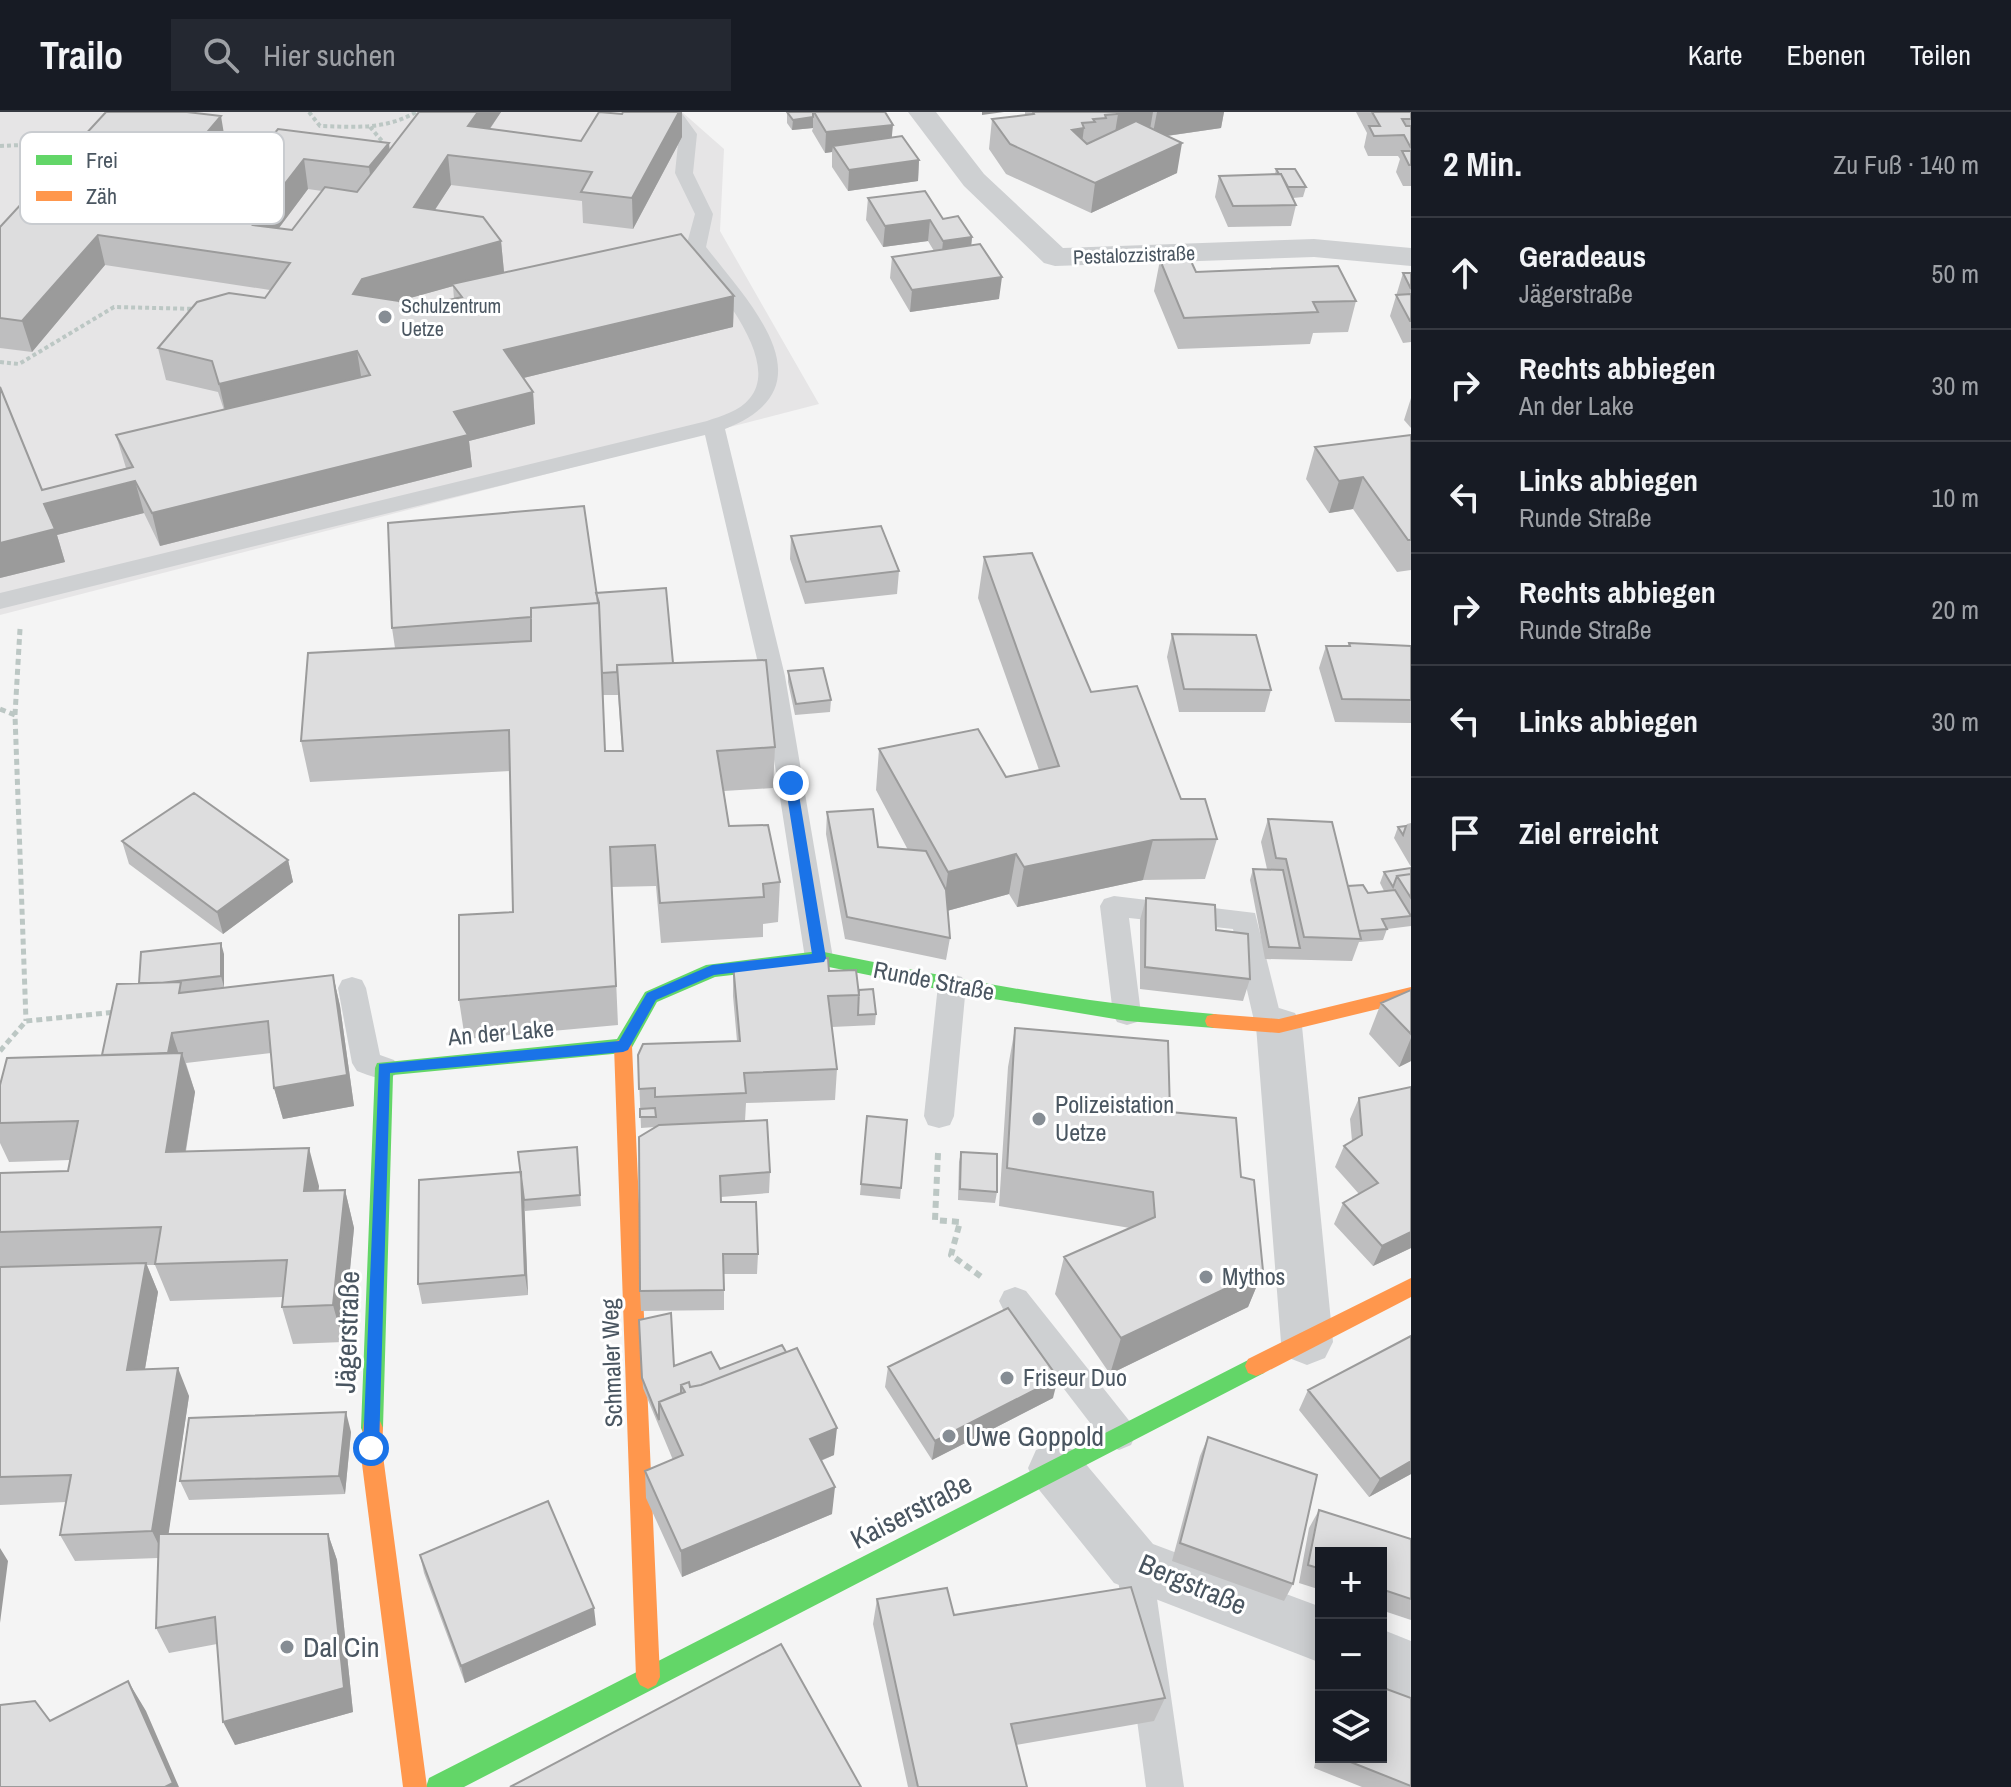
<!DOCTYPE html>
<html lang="de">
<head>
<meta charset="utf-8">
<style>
	:root { --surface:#171b24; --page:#242831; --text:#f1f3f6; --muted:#9ea1a6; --line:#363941 }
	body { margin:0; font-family:"Archivo Narrow",sans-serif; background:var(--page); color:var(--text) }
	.controls { position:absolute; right:24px; bottom:24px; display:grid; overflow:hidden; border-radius:0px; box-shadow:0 4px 20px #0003 }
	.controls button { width:72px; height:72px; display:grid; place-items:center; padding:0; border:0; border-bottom:2px solid var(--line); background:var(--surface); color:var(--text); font:40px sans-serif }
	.stop { position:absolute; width:24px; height:24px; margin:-18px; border:6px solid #1a73e8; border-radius:50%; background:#fff }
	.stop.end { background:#1a73e8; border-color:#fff; box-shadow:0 2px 8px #0008 }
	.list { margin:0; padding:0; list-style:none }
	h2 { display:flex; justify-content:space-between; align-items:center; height:104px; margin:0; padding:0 32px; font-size:34px }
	h2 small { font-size:26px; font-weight:400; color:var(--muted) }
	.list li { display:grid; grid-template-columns:52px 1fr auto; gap:24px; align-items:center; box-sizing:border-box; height:112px; padding:0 32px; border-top:2px solid var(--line) }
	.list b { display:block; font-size:30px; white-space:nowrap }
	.list p { margin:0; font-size:26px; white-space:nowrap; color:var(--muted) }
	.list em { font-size:26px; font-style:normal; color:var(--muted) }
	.icon { flex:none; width:44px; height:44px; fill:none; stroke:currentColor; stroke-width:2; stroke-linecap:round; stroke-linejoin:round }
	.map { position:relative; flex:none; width:1411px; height:1675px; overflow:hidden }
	header { display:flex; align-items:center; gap:48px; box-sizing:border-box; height:112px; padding:0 40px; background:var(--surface); border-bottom:2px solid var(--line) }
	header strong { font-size:38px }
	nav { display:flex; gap:44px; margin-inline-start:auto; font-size:28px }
	.search { width:560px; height:72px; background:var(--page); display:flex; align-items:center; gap:20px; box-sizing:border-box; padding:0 28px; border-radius:0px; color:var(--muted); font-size:30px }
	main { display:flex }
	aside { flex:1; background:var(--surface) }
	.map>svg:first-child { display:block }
</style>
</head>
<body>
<header>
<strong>Trailo</strong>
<div class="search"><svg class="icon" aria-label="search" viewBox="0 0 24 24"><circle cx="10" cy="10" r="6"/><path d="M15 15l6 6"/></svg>Hier suchen</div>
<nav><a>Karte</a><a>Ebenen</a><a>Teilen</a></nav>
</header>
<main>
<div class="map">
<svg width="1411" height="1675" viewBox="0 0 1411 1675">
	<rect width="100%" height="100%" fill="#f4f4f4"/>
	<path fill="#e6e5e6" d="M0,0h682l42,37 -4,82 99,173 -819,211z"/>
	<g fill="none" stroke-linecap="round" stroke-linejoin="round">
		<path stroke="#bcc7c4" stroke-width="4" stroke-dasharray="4 3" stroke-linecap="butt" d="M309,0l11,14c34,1 66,4 96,-14
			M370,15l18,21
			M0,34l83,-4
			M0,250l19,2 95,-57 85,2"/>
		<path stroke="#bcc7c4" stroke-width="5" stroke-dasharray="6 4" stroke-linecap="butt" d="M20,517l-5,86 11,306
			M0,597l15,6
			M0,939l26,-30 91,-9"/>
		<path stroke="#bcc7c4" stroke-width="6" stroke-dasharray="7 5" stroke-linecap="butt" d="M938,1041l-3,67 25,2 -9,33 32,23"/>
		<path fill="#ced0d2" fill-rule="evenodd" d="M663,0h18l16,22 -4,39 20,41 -7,33c44,57 127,140 19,182l60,247 48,282 -4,8 -10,3 -10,-3 -4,-8 -44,-282 -56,-241 -705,174v-16l707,-172c14,-5 33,-10 43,-23 33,-40 -41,-119 -64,-151l9,-33 -20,-41 4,-39z
			M1114,784l141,17 28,112 -4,8 -10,3 -10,-3 -4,-8 -22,-96 -104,-11 12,96 -4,8 -10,3 -10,-3 -4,-8 -13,-108 4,-7z
			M952,862l10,3 4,8 -12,131 -4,9 -11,3 -11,-3 -4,-9 14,-131 4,-8z
			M352,865l10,3 4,8 14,67 14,5 5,8 -5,8c-13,5 -24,0 -37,-5l-5,-8 -14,-75 4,-8z
			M1015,1175l11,4 105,132 5,11 -5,11 -12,5 -12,-5 -103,-134 -5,-10 5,-10z
			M1134,1435l13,5 5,12 32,223h-38l-30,-223 5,-12z"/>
		<path fill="#ced0d2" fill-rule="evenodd" d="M908,0h28l48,62 79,74 251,-9 97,9v18l-97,-9 -259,9 -11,-3 -80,-77z
			M1279,896l16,5 7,13 31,316 -8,16 -18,7 -18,-7 -8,-16 -25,-316 7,-13z
			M1055,1331l19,7 79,94 168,63v56l-207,-80 -78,-97 -8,-18 8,-18z
			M1381,1517l30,12v58l-30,-12z"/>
		<path fill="#63d668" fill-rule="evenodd" d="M819,839c131,27 262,52 395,63l7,2 2,5 -2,5 -7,2 -87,-7 -175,-29 -133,-27 -104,12 -58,25 -27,49 -7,2 -230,22 -10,353 -3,7 -8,3 -8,-3 -3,-7 14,-360 2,-5 240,-24 28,-47 61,-27z
			M1256,1244l8,3 3,7 -3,7 -800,414h-38l3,-9z"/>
		<path fill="#ff974d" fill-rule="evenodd" d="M1411,875v14l-132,32 -65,-5 -7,-2 -2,-5 2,-5 7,-2 65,5z
			M623,927l7,2 2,5 28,631 -4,8 -8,4 -8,-4 -4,-8 -22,-631 2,-5z
			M1411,1166v19l-147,76 -8,3 -8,-3 -3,-7 3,-7z
			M372,1306l8,3 3,7 -1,20 45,339h-24l-43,-339 4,-27z"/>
	</g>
	<path fill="#bebebf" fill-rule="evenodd" d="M419,0h82l-11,17 91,12 101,-4 -49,92 -50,-6 -1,-22 -131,-16 -16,25 66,31 3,31 -19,5 249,19 -1,31 -210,51 10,14 2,32 -66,17 3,26 -312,79 -16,-33 -87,22 8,27 -65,16v-191l42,103 84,-22 -10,-33 108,-25 -6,-18 -52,-12 -8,-32 107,-50 5,-8 -165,-25 -73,87 -32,-4v-121l226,-81 -56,68 34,5 74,-90 111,14v7zM308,77l14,2 -30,39 -13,-2zM453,174l1,13 -49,11 -6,-9z
		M787,0h98l7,26 27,22 -1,21 -70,10 -16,-24v-15l-7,1 -13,-22 1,-3 -21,2 -5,-7z
		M1025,0h199l-3,16 -54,8 10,37 -86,40 -85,-39 -17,-25 3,-30 33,-4z
		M1356,0h55v74h-8l-7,-14 4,-13 -2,-3h-30l-4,-9 3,-14z
		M1276,57l30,18 -3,10 -10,1 3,7 -5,21 -63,1 -13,-30 4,-21 56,-2z
		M868,86l75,21 29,18 -1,9 28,53 -89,13 -20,-34 2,-21 42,-6 -6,-10 -45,6 -17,-27z
		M1160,148l36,12 160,29 -8,31 -35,1 -3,11 -132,5 -24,-58z
		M1403,161h8v69l-8,1 -13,-27z
		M1411,286v30l-7,-8z
		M1411,323v135l-14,2 -44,-63 -24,4 -23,-34 9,-32z
		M791,424l108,35 -2,23 -92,10 -15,-45z
		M984,445l107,135 90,107 36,40 -12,40 -62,1 -126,27 -8,-13 -62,17 3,27 -4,22 -101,-21 -19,-105 1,-22 51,35 30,3 -32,-60 3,-41 127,28 33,-7 -61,-172z
		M596,481l77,70 102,84 -2,41 -49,3 5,35 51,56 -2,40 -15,2v13l-102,6 -5,-57 -44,1 6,138 -153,14 -6,-39 54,-88 -3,-141 -200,11 -9,-41 94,-93 -3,-20zM603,583h15l4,56h-17z
		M1172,522l99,56 -6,22h-86l-12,-55z
		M1349,531l62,3v77l-76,-1 -16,-54 7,-22h22z
		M788,559l43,29 -1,12 -35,3 -7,-33z
		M1268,707l80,67 20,7 16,-2 -4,-8 4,-11 27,-4v58l-24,3 -4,11 -24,2 -7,19 -87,-2 -15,-79 3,-11h14l-6,-27z
		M1411,711v44l-17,-29 4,-11 8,-1 1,-2z
		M122,729l166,19 5,22 -70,52 -94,-70z
		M1146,786l70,32 34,49 -7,22 -103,-12v-69z
		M224,842v33l-40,5 149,-17 7,31 14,100 -71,13 -9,-31 -3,-35 -85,10 9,29 -9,59 133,35 -1,5 27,-1 9,38 -11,114 -50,2 -11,-37 1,-10 -113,4 -15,-36h-8l11,27 -13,77 44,27 -21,138h160l9,26 16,152 -118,33 -18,-101 -48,9 -13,-25 2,-70 -83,3 -15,-26 6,-33 -66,3v-332l68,-2 2,-11 -61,2 -9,-19v-58l102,-30 37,-72z
		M750,849l79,10 30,19 17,24 -1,11 -43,2 5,42 -2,31 -89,3 -1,18 25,51 -1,21 -48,4v5l37,52 -1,20h-33v36l-83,1 -1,-20 15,-164 -14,1 -3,-73 99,-14 -4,-45v-32h17z
		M1411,878v71l-12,6 -30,-33 12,-31z
		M1015,916l155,84 71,65 22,94 -15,36 -138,67 -55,-80 9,-37 66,-29 -131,-22 9,-139z
		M1411,975v161l-38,18 -39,-42 9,-21 16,-9 -24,-27 9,-21 8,-5 -2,-22 9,-21z
		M867,1004l34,72 -1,11 -40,-4z
		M577,1035l4,59 -56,5 -1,-4 4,88 -106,9 -4,-20 102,-112z
		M961,1040l36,40 -2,11 -37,-3 1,-38z
		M639,1208l35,46 46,3 114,86 -13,6 11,53 -150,63 -36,-79 -1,-27 28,-11 -30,-72z
		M888,1255l165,31 -121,62 -47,-73z
		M1308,1278l103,84 -42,23 -70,-87z
		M351,1320l-6,62 -156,6 -9,-19z
		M1208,1325l85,147 -9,17 -112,-40 28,-105z
		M1319,1398l92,29v81l-30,-10v-57h-60v37l-22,-7 10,-55z
		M420,1443l176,70 -131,58 -41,-110z
		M877,1487l77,16 211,83 -11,23 -138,24 11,42h-119l-35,-163z
		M1321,1625v20h60l30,30h-49l-48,-19z"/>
	<path fill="#9b9b9b" d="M478,0h23l-30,44 -3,-30z
		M679,0h3v25l-49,92 -1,-31z
		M982,0h22l-22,3z
		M1114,0h39l-4,23 -35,4 4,-25z
		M1157,0h67l-3,16 -69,10z
		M221,4l5,30 -78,95 -7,-31z
		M813,5v11l-21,2 1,-10z
		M893,13l-2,20 -58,1 -1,6 -7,1 1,-21z
		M1084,16l-4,30 -8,-28z
		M389,31l3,30 -19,24 -4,-30z
		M1182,31l-5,30 -86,40 4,-30z
		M448,43l3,30 -34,52 -3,-30z
		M304,47l4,30 -50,67 -5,-31z
		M919,48l-1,21 -70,10 1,-21z
		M930,108l-2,21 -45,6 2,-21z
		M98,123l7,30 -73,87 -10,-31z
		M972,125l-2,21 -29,4 2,-21z
		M501,129l3,31 -137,38 -14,-16 9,-15z
		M1002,165l-3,22 -89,13 2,-22z
		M734,184l-1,31 -226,55 -3,-32z
		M357,239l5,31 -136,33 -7,-31z
		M533,280l2,32 -66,17 3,26 -312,79 -8,-33 302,-101z
		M1363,365l-10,32 -24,4 10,-32z
		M135,369l9,32 -87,22 8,27 -65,16v-35l44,-39z
		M1153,728l-10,40 -126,27 7,-40z
		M1016,742l-7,40 -66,18 5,-40z
		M288,748l5,22 -70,52 -6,-22z
		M221,831l3,11v33l-3,-11z
		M333,863l7,31 14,100 -71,13 -9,-31z
		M172,921l9,28 1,-8 13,39 -16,98 -13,-38 1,-91z
		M1411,926v23l-12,6z
		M309,1036l10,38 -5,43 -10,-38z
		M521,1060l3,21 4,102 -3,-20z
		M345,1078l9,38 -11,114 -10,-37z
		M1411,1120v16l-38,18 9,-20z
		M146,1151l12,29 -18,106 -13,-28z
		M1263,1159l-15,36 -138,67 11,-36z
		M178,1256l11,28 -24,162 -13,-27z
		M1058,1266l-5,20 -121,62 3,-19z
		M346,1300l5,20 -6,62 -6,-18z
		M837,1316l-3,27 -27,11 3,-27z
		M1411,1349v13l-42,23 11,-18z
		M835,1375l-3,27 -150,63 -1,-26z
		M328,1422l9,26 16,152 -118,33 -12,-23z
		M0,1436l8,13 -8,62z
		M594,1496l2,17 -131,58 -4,-17z
		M128,1569l18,30 33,76h-14z"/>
	<path fill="#ddddde" stroke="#9b9b9b" stroke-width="2" d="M106,0h81l34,4 -80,94 63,9 74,-90 111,14 -20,24 -65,-8 -51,66 39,5 33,-43 32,5 62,-80h59l-10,14 113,15 18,-29 23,2 1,-2h56l-47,86 -51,-6 11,-20 -144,-17 -34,52 69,10 18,24 -139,38 -9,15 46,7 6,9 57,-13 -10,-13 229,-50 53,62 -230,54 29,42 -79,20 14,23 -316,78 -17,-32 -91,23 11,25 -55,14v-156l42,103 91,-23 -17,-32 254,-60 -13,-24 -138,33 -7,-23 -54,-13 39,-46 32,-9 36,5 25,-35 -192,-28 -76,86 -22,-3v-91z
		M787,0h26v5l-20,3z
		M814,0h71l8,13 -67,7z
		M1033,0h83l2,2 -13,1 1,3 -13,1 2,3 -13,1 2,5 -12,2 15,14 49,-23 46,22 -87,40 -85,-39 -18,-25 42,-5z
		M1372,0h39v7h-9l4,7h5v22l-7,-13 -30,1 -5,-10h11z
		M902,24l17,24 -70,10 -16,-24z
		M1402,39h9v14h-2z
		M1276,57h19l11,18h-18l-7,-13h-2z
		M1281,62l15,31 -63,1 -14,-30z
		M925,79l18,28 15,-3 14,21 -29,4 -13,-21 -45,6 -17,-28z
		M980,132l22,33 -90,13 -20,-33z
		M1190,147l6,13 142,-6 18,35 -43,1 5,10 -134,6 -24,-58z
		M1403,161h8v16z
		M1411,182v27h-1l-14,-26z
		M1411,323v105h-3l-45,-63 -24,4 -24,-34z
		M584,394l14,97 -67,5v9l-139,11 -4,-105z
		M881,414l18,45 -93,11 -15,-46z
		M1032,441l59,139 46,-6 44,113h24l12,40 -64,1 -129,27 -8,-13 -68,18 -69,-123 99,-20 28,48 53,-11 -75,-209z
		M666,476l7,75 -56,2v7l-15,1 -3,-70 -3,-10z
		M599,491l6,148h18l-6,-86 149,-5 9,87 -58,4 12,75 39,-1 12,57 -17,2 1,13 -104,6 -5,-58 -45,2 6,139 -157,14v-85l54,-3 -4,-182 -208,11 7,-88 223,-12v-33z
		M1172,522l84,1 15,55 -87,-1z
		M1349,531l62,3v54l-69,-1 -16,-53h24z
		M823,556l8,32 -35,4 -8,-33z
		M194,681l94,67 -71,52 -95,-71z
		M873,697l5,38 48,4 20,39 4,48 -103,-21 -20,-105z
		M1268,707l64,3 29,117 -57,-2 -18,-78 -10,-1z
		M1406,714l-3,9 -5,-8z
		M1411,756v6l-14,2 -4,11 -9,-15z
		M1253,757l30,1 17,78 -31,-1z
		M1411,762v24l-14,-22z
		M1363,773l5,8 27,-3 16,26 -29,3 5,10 -28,2 -11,-45z
		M1146,786l69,7 1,25 32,4 2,45 -105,-12z
		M221,831v33l-61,7h-21l2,-31z
		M828,846l1,13 27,-1 3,25 -31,1 9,73 -93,4 2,20 -91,4v-9l-16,1 -1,-34 5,-11 97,-3 -7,-77h18l-1,-3z
		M333,863l14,100 -73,13 -6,-67 -96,12 -4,20 -66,2 15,-71 64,-2 -2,11z
		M873,877l3,25 -18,1 1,-25z
		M1411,878v44l-30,-31z
		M1015,916l153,13 2,71 66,6 5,59 13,3 9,91 -142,67 -57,-81 91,-40 -2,-25 -146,-24z
		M182,941l-16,99 143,-4 -5,43 41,-1 -12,115 -51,2 5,-47 -132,4 6,-37 -161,5v-59l68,-2 10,-50 -78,2v-38l7,-27z
		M1411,975v145l-29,14 -39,-43 35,-20 -34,-37 18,-11 -3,-37z
		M655,996l1,9h-16v-8z
		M867,1004l40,4 -6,68 -40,-4z
		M767,1008l3,52 -50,4 1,26h35l2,52h-35l1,36 -84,1 -1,-154 20,-12z
		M577,1035l3,48 -56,5 -6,-48z
		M961,1040l36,2v38l-37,-3z
		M521,1060l4,103 -107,9 1,-104z
		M146,1151l-19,107 51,-2 -26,163 -92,4 11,-60 -71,2v-210z
		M1008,1196l50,70 -123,63 -47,-74z
		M671,1201l3,53 37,-14 9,17 62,-24 4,7 -85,33 -11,2 -1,-5 -8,3v8l-22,9v18l-17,-42 -3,-58z
		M1411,1224v125l-31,18 -72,-89z
		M797,1236l40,80 -27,11 25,48 -154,64 -36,-80 38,-16 -24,-53 26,-10 -4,-7 8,-3 1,5 11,-2z
		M346,1300l-7,64 -159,5 9,-63z
		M1208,1325l109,38 -24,109 -113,-41z
		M548,1389l46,107 -133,58 -41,-111z
		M1319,1398l92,29v60l-30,-10v-36h-60v16l-13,-4z
		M159,1422h169l16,154 -121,34 -8,-105 -59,11z
		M1131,1475l34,111 -154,26 16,63h-109l-41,-188 70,-11 7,27z
		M781,1532l80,143h-351z
		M128,1569l45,102 -8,4h-165v-82l35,-4 15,20z
		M1381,1575l30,11v88l-73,-29h43z"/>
	<path fill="#1a73e8" d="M791,667l6,4 29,175 -2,4 -110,13 -58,25 -28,50 -5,2 -233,21 -11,375 -8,7 -6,-2 -2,-5 16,-384 240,-23 28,-48 65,-28 100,-11 -27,-171z"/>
	<g fill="#868d94" stroke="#fff" stroke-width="3">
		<circle cx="385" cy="205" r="8"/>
		<circle cx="1039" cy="1007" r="8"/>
		<circle cx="1206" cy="1165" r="8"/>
		<circle cx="1007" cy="1266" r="8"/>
		<circle cx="949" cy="1324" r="8"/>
		<circle cx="287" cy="1535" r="8"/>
	</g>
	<g text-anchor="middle" stroke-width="6" stroke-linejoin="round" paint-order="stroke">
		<g font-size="20" fill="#4a5661" stroke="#fff">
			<text transform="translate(1134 143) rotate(-2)" y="7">Pestalozzistraße</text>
		</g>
		<g font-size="20" fill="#4a5661" stroke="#fff" text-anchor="start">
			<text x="401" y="201">Schulzentrum<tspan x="401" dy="23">Uetze</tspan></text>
		</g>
		<g font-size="24" fill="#4a5661" stroke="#fff">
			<text transform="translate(934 869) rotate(11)" y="8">Runde Straße</text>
			<text transform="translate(501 921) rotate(-5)" y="8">An der Lake</text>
			<text transform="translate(612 1251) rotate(-92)" y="8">Schmaler Weg</text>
		</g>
		<g font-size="24" fill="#4a5661" stroke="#fff" text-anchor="start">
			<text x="1055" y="1001">Polizeistation<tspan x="1055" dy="28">Uetze</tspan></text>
			<text x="1222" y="1173">Mythos</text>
			<text x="1023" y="1274">Friseur Duo</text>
		</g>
		<g font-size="28" fill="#4a5661" stroke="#fff">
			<text transform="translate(347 1220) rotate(-88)" y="10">Jägerstraße</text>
			<text transform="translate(911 1399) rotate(-27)" y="10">Kaiserstraße</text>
			<text transform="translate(1193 1472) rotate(23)" y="10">Bergstraße</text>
		</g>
		<g font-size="28" fill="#4a5661" stroke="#fff" text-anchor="start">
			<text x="965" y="1334">Uwe Goppold</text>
			<text x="303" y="1545">Dal Cin</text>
		</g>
	</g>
	<rect x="20" y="20" width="264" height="92" rx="12" fill="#fff" stroke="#c9ccd0" stroke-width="2"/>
	<rect x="36" y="43" width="36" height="10" fill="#63d668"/>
	<rect x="36" y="79" width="36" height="10" fill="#ff974d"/>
	<g font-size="22" fill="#4a5661">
		<text x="86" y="56">Frei</text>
		<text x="86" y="92">Zäh</text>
	</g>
</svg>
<div class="controls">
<button>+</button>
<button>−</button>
<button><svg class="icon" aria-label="layers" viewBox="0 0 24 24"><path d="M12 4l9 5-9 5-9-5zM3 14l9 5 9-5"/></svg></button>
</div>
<div class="stop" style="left:371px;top:1336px"></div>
<div class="stop end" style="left:791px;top:671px"></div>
</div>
<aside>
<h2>2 Min.<small>Zu Fuß · 140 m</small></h2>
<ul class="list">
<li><svg class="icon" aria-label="ahead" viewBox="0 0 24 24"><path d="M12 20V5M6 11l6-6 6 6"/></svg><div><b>Geradeaus</b><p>Jägerstraße</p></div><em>50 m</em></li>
<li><svg class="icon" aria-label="right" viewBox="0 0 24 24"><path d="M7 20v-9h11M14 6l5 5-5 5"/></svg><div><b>Rechts abbiegen</b><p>An der Lake</p></div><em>30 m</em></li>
<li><svg class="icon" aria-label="left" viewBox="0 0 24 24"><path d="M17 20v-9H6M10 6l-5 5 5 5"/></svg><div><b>Links abbiegen</b><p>Runde Straße</p></div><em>10 m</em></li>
<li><svg class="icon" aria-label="right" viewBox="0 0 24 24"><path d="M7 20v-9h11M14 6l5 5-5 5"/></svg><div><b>Rechts abbiegen</b><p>Runde Straße</p></div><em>20 m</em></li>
<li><svg class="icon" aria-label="left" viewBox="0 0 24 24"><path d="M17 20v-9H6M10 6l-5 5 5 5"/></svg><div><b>Links abbiegen</b></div><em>30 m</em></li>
<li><svg class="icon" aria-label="arrive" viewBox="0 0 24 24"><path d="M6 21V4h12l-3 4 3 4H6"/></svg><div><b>Ziel erreicht</b></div></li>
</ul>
</aside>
</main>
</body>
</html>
